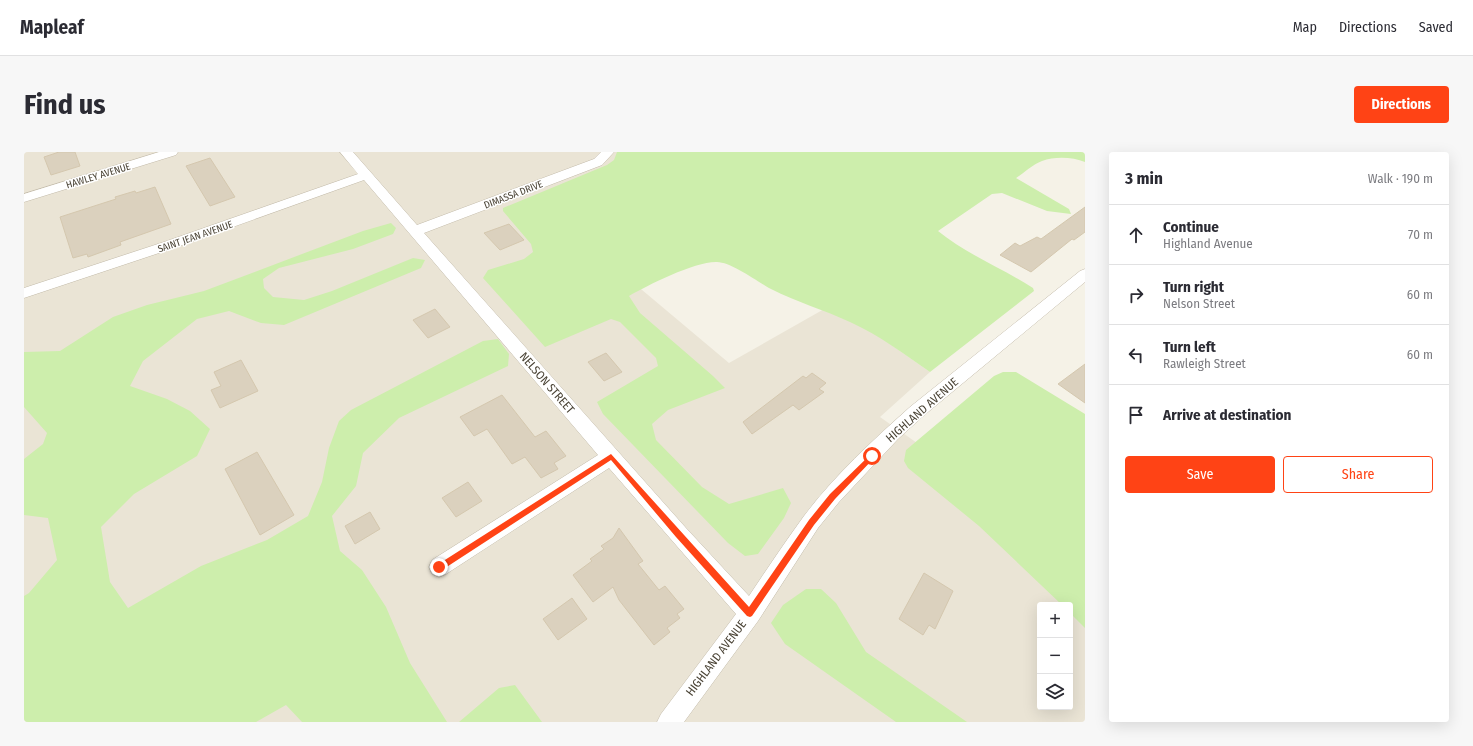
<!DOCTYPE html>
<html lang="en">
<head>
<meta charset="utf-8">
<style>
	:root { --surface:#fff; --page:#f7f7f7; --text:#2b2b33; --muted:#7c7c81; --line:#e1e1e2; --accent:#ff4315 }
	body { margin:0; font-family:"Fira Sans Condensed",sans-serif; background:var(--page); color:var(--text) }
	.controls { position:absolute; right:12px; bottom:12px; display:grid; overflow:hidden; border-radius:4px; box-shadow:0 4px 16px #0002 }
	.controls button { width:36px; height:36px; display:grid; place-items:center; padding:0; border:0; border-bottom:1px solid var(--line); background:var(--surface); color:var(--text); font:20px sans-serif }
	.stop { position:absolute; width:12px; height:12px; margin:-9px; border:3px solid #ff4315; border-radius:50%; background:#fff }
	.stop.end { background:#ff4315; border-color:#fff; box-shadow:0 1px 4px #0008 }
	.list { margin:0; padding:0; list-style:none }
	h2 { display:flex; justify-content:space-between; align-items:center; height:52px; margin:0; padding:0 16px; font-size:17px }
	h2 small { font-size:13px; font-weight:400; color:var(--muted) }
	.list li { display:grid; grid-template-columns:26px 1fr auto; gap:12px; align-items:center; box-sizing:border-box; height:60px; padding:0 16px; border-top:1px solid var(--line) }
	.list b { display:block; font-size:15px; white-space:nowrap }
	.list p { margin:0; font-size:13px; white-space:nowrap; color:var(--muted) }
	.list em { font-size:13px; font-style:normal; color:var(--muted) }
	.actions { display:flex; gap:8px; padding:12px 16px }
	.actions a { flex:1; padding:9px 0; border:1px solid var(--accent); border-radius:4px; text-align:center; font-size:14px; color:var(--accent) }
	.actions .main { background:var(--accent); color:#fff }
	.icon { flex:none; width:22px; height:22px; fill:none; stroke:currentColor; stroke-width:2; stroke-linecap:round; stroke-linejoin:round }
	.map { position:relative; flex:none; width:1061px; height:570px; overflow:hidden; border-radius:4px }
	header { display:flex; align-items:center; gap:24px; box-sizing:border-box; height:56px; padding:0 20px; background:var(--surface); border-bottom:1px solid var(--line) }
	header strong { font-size:19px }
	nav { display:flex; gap:22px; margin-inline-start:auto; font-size:14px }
	.intro { display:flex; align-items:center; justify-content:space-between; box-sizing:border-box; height:96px; padding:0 24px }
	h1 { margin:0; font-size:28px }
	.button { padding:10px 18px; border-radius:4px; background:var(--accent); color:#fff; font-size:14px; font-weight:700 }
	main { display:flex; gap:24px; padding:0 24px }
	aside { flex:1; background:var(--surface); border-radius:4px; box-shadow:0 4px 16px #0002 }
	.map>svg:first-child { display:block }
</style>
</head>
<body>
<header>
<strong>Mapleaf</strong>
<nav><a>Map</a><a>Directions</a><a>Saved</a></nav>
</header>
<div class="intro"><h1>Find us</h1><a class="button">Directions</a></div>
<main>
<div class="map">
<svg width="1061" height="570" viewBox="0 0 1061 570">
	<rect width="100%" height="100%" fill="#f5f2e7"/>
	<path fill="#eae4d5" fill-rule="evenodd" d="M0,0h597l-9,19 -77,29 194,163 104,-59 97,68 -50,45 205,144v161h-1061zM1016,453h30v102h-30z"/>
	<path fill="#cdeeac" d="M593,0h468v10c-12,-5 -30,-6 -43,-1 -9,3 -18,12 -26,17l53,31 2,5 -24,-3 -45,-18 -10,1 -54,37c28,23 64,37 95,57l1,3 -104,81c-26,-18 -51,-37 -80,-50 -26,-12 -53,-20 -79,-33 -13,-7 -40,-27 -54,-27 -21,-1 -69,23 -88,34l11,17 73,63 12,12 -57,22 -16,14 4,16 46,47 27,17 54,-16 8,15 -7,15 -26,36 -13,2 -17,-13 -125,-129 -6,-12 61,-36 -2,-8 -36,-36 -9,-3 -66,28 -62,-69 5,-8 36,-11 9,-7 -2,-8 -28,-33v-3l104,-43 7,-5z
		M367,71l5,5 -3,6 -40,15 -74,19 -16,11 1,9 9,9 31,3 28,-9 81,-33 12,2 -4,8 -137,57 -23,-2 -32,-12 -32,8 -54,42 -13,25 37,13 23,12 20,18 -13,27 -63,38 -33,33 9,55 18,26 73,-42 66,-26 41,-24 14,-34 7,-34 10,-27 12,-11 132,-69 15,-2 11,15 -1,12 -109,52 -36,35 -7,33 -24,30 8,35 22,19 24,37 24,56 37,59h-145l-16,-17 -30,17h-232v-126l5,-3 28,-33 -9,-42 -24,-3v-56l19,-15 4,-11 -23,-26v-55l36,-1 53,-34 34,-12 57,-14 159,-60z
		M979,220h13l69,42v214l-15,-15v-8h-8l-83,-79 -71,-58 -4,-7 2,-11 88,-74z
		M782,437h15l15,14 30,49 101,70h-71l-111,-78 -14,-21 12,-18z
		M491,533l27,37h-83l40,-34z"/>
	<path fill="#dbd1be" stroke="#d4c7ae" d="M35,0h16l5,14 -29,9 -7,-18z
		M186,6l25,39 -25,9 -24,-40z
		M131,35l16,37 -51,18 1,3 -33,12 -1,-3 -14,4 -13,-41 56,-18 -1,-2 20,-6 1,2z
		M1061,55v25l-11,8 -2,-1 -41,33 -31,-17 15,-12 5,3 17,-9 4,2z
		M485,72l15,16 -24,10 -16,-17z
		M411,157l15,18 -22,11 -15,-18z
		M582,201l16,19 -18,9 -16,-19z
		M217,208l17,31 -38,17 -9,-18 10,-4 -7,-14z
		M1061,212v39l-27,-19z
		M788,221l14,10 -7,6 5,3 -25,18 -6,-5 -41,29 -9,-12 60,-46 3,2z
		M478,243l33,42 11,-6 20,25 -12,7 4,6 -17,9 -16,-21 -13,7 -25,-35 -13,7 -14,-19z
		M233,300l37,63 -34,20 -35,-66z
		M444,330l14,19 -26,16 -14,-19z
		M346,360l10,17 -25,15 -10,-18z
		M595,376l24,33 -5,3 21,26 6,-4 19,23 -7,5 3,4 -13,10 3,4 -16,13 -35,-45 -6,-13 -20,15 -20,-27 19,-14 -2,-2 14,-10 -3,-3 12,-8z
		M900,421l29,18 -18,38 -6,-4 -6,10 -24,-16z
		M548,446l15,21 -29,21 -15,-21z"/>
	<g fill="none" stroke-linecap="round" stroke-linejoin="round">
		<defs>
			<path id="street" d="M135,0h19l-2,3 -152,47v-8z
				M316,0h13l64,73 177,-66 7,-7h13l-12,13 -178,68 262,295 63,68c18,-27 36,-54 55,-80 30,-40 69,-76 106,-109l170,-136 5,-2v13l-163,135 -24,22 -59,63 -21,26 -60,93 -74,101h-27l4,-8 75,-100 -127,-146 -163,106 -7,3 -7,-3 -3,-7 3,-7 166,-105 -234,-275 -190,68 -150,50v-10l140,-46 194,-68z"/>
		</defs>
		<use href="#street" stroke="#c2baa9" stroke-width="1"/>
		<use href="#street" fill="#fff" fill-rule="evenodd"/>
	</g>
	<path fill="#ff4315" d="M848,301l4,3 -1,1 -40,42 -21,26 -62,91 -2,1 -3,-1 -71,-79 -65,-77 -169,110h-5l-1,-3 1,-2 174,-111 138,153 60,-87 21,-26z"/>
	<g text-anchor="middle" stroke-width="3" stroke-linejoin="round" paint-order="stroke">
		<g font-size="10" fill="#4a4335" stroke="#fff">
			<text transform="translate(74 23) rotate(-17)" y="4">HAWLEY AVENUE</text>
			<text transform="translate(489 42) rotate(-21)" y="4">DIMASSA DRIVE</text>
			<text transform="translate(171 84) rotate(-19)" y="4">SAINT JEAN AVENUE</text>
		</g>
		<g font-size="12" fill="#4a4335" stroke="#fff">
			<text transform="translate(523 231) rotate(49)" y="4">NELSON STREET</text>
			<text transform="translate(898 258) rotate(-41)" y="4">HIGHLAND AVENUE</text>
			<text transform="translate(692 506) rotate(-53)" y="4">HIGHLAND AVENUE</text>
		</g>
	</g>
</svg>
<div class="controls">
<button>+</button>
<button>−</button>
<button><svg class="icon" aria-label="layers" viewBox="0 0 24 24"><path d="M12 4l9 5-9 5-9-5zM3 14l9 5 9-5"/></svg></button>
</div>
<div class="stop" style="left:848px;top:304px"></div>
<div class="stop end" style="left:415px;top:415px"></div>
</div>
<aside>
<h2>3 min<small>Walk · 190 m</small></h2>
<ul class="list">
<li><svg class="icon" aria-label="ahead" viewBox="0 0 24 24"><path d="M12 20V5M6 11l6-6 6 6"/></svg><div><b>Continue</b><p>Highland Avenue</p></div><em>70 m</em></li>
<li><svg class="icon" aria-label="right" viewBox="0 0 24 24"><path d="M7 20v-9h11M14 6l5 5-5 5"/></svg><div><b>Turn right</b><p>Nelson Street</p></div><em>60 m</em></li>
<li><svg class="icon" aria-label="left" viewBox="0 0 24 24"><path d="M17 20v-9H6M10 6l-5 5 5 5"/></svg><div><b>Turn left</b><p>Rawleigh Street</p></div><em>60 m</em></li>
<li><svg class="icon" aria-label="arrive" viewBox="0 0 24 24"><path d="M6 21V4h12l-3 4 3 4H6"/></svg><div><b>Arrive at destination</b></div></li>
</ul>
<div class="actions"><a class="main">Save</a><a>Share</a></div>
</aside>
</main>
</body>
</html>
